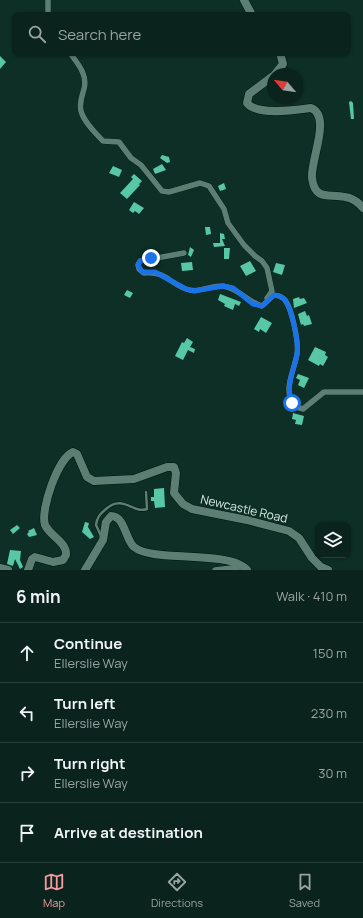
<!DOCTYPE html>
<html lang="en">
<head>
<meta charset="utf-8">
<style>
	:root { --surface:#0a231c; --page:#182f29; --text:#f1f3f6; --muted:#99a4a3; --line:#2a403b; --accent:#f59b9e }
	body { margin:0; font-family:Manrope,sans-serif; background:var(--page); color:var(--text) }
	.controls { position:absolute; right:12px; bottom:12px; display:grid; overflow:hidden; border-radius:8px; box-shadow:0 1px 3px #0004 }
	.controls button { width:36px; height:36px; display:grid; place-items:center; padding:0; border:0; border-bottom:1px solid var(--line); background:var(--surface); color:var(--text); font:20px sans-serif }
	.compass { position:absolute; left:267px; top:68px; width:36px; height:36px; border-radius:50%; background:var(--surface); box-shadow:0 1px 3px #0004; rotate:299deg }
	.stop { position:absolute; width:12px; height:12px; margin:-9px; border:3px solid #1a73e8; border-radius:50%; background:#fff }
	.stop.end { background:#1a73e8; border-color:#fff; box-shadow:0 1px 4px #0008 }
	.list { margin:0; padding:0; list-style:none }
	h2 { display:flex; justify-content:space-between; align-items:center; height:52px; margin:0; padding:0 16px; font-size:17px }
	h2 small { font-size:13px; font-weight:400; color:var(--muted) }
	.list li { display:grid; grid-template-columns:26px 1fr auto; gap:12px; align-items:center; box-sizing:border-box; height:60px; padding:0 16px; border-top:1px solid var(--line) }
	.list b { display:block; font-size:15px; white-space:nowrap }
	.list p { margin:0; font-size:13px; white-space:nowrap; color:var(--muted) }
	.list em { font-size:13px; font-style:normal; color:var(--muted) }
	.icon { flex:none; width:22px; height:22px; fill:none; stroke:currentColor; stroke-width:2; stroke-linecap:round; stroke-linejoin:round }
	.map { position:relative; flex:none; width:363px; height:570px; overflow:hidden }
	.search { position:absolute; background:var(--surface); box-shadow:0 1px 3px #0004; left:12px; right:12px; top:12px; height:44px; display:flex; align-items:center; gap:10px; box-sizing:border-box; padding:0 14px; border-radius:8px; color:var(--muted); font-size:15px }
	.sheet { height:292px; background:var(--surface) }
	nav { display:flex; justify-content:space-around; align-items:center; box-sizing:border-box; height:56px; border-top:1px solid var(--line); background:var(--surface); font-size:11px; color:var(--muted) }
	nav a { display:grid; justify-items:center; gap:2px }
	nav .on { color:var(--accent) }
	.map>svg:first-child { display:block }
</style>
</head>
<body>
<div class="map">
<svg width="363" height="570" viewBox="0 0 363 570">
	<rect width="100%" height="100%" fill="#0d2f25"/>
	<path fill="#58c7a6" d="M0,56l6,6 -6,7z
		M351,101l2,2 1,16h-3l-2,-17z
		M162,155l7,2 1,5 -3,1 -7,-5z
		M162,164l4,6 -11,4 -2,-5z
		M113,166l9,4 -3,7 -10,-4z
		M134,174l8,7 -3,3 1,1 -13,14 -7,-6 13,-14 -2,-2z
		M224,183l2,6 -6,2 -2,-5z
		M134,202l10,6 -5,6 -4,-3 -2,2 -4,-3z
		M205,227h5l1,7 -5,1z
		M220,233l4,1 1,5h-3l3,7 -11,1 -1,-4h7z
		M190,247l4,3 -3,7 -3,-2z
		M224,248h6l-1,11h-5z
		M250,261l6,10 -10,5 -6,-10z
		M192,262l1,8 -11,1 -1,-8z
		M276,263l9,2 -3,10 -9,-3z
		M127,290l6,3 -3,5 -6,-3z
		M220,294l21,8 -2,4 -4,-2 -2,6 -9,-4 1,-2 -7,-4z
		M299,297l1,2 4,-1 3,5 -13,5 -1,-9z
		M305,311l2,5 2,-1 3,9 -8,2 -1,-2 -2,1 -3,-11z
		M261,317l11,6 -6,10 -6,-4 -1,3 -5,-3z
		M187,338l6,4 -3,5 5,2 -1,4 -6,-3 -5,10 -8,-4 7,-14 2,1z
		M315,347l11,5 -1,3 3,2 -5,9 -3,-2 -1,2 -11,-6z
		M298,374l11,4 -5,10 -6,-3 2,-5 -4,-2z
		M293,413l11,3 -2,9 -7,-1 1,-4 -4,-1z
		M164,488l1,19 -10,1 -1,-7h-3v-4h3v-8z
		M85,522l4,1 -1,4 6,10 -4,2 -8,-7z
		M17,525l3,3 -7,6 -3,-4z
		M34,528l3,7 -8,2 -2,-3 2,-2 -1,-1z
		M10,550l11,1 -1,9 3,7 -3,2 -5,-10 -2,7 -6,-2z"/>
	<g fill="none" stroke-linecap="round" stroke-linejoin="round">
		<defs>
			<path id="service" d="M101,536l-5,-11c1,-8 4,-11 10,-16 17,-15 27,5 41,0l-1,-17"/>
			<path id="minor" d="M48,15v-15
				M70,53c8,11 18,22 14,36 -2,7 -5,14 -3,22 3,11 14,22 22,30l16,1 12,16 10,7 21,26 7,1 31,-9 9,3 15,23 4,14 16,22 11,11 7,5 5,7 5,23 -5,7
				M184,253l-44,8 -2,4 1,4 5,4c22,-2 25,10 42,16 12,5 25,-4 37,-3 15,2 25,16 39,20l12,-11c5,1 8,1 11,5 7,9 14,43 12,54 -3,18 -16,38 -1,53l7,2 21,-17h39
				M215,570l25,-3"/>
			<path id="secondary" d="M244,0l8,15
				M275,74l8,-10 -3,-11
				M273,76l-24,18 -2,9c10,13 49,7 64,5 21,8 -1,53 1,70 3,24 18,15 33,19 7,1 14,6 18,11
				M0,568l8,2
				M28,570l4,-11 3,-2 18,5 10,-2 3,-5c1,-13 -16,-19 -21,-30 -5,-15 13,-67 28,-73l4,2 10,23 7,4 40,-2 33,-12h7l2,6 -2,20 9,11 9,5 55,11 42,11 10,7 13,20 9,9 7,3
				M85,570l18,-30 3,-18 5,-6c14,0 14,23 23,31 5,4 13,6 20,7 22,4 81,0 93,16"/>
		</defs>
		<use href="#service" stroke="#00150e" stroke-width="3.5"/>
		<use href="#minor" stroke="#00150e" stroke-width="6"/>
		<use href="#secondary" stroke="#00150e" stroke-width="9"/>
		<use href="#service" stroke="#5d7f73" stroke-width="2.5"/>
		<use href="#minor" stroke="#5d7f73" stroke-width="5.5"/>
		<use href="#secondary" stroke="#5d7f73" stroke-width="8"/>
	</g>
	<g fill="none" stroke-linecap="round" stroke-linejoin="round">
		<path stroke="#1a73e8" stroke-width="5" d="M151,258l-11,3 -2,4 4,7h13l31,17 8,2 29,-5 10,2 20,16 9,2 12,-11c5,1 8,1 11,5 7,9 14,43 12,54 -3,17 -12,32 -5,49"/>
	</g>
	<g text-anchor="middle" stroke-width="4" stroke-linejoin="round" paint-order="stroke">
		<g font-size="12" fill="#d6e8e1" stroke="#0d2f25">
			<text transform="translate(244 509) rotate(13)" y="4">Newcastle Road</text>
		</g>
	</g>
</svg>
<div class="controls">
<button><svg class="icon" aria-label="layers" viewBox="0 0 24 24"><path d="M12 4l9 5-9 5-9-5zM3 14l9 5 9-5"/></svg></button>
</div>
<svg class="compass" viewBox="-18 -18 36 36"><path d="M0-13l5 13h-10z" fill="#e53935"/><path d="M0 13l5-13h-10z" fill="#99a4a3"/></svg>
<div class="stop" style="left:292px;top:403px"></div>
<div class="stop end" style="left:151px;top:258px"></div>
<div class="search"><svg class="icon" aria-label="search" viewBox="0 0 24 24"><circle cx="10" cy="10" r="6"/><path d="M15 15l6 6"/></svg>Search here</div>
</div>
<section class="sheet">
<h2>6 min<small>Walk · 410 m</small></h2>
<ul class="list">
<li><svg class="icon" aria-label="ahead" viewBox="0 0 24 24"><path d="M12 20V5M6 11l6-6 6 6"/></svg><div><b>Continue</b><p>Ellerslie Way</p></div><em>150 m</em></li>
<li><svg class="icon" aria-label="left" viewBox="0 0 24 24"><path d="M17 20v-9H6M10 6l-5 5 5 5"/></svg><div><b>Turn left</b><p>Ellerslie Way</p></div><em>230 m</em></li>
<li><svg class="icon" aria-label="right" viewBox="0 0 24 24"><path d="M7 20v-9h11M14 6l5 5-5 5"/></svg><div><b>Turn right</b><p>Ellerslie Way</p></div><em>30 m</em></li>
<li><svg class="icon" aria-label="arrive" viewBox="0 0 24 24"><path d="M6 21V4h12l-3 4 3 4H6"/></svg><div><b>Arrive at destination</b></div></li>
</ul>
</section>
<nav>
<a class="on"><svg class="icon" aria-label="map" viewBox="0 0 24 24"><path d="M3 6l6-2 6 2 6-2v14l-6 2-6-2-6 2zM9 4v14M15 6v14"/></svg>Map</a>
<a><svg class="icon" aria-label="directions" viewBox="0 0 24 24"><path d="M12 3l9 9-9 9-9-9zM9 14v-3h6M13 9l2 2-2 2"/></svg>Directions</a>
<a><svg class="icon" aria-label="saved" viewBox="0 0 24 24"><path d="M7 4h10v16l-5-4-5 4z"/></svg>Saved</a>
</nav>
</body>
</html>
